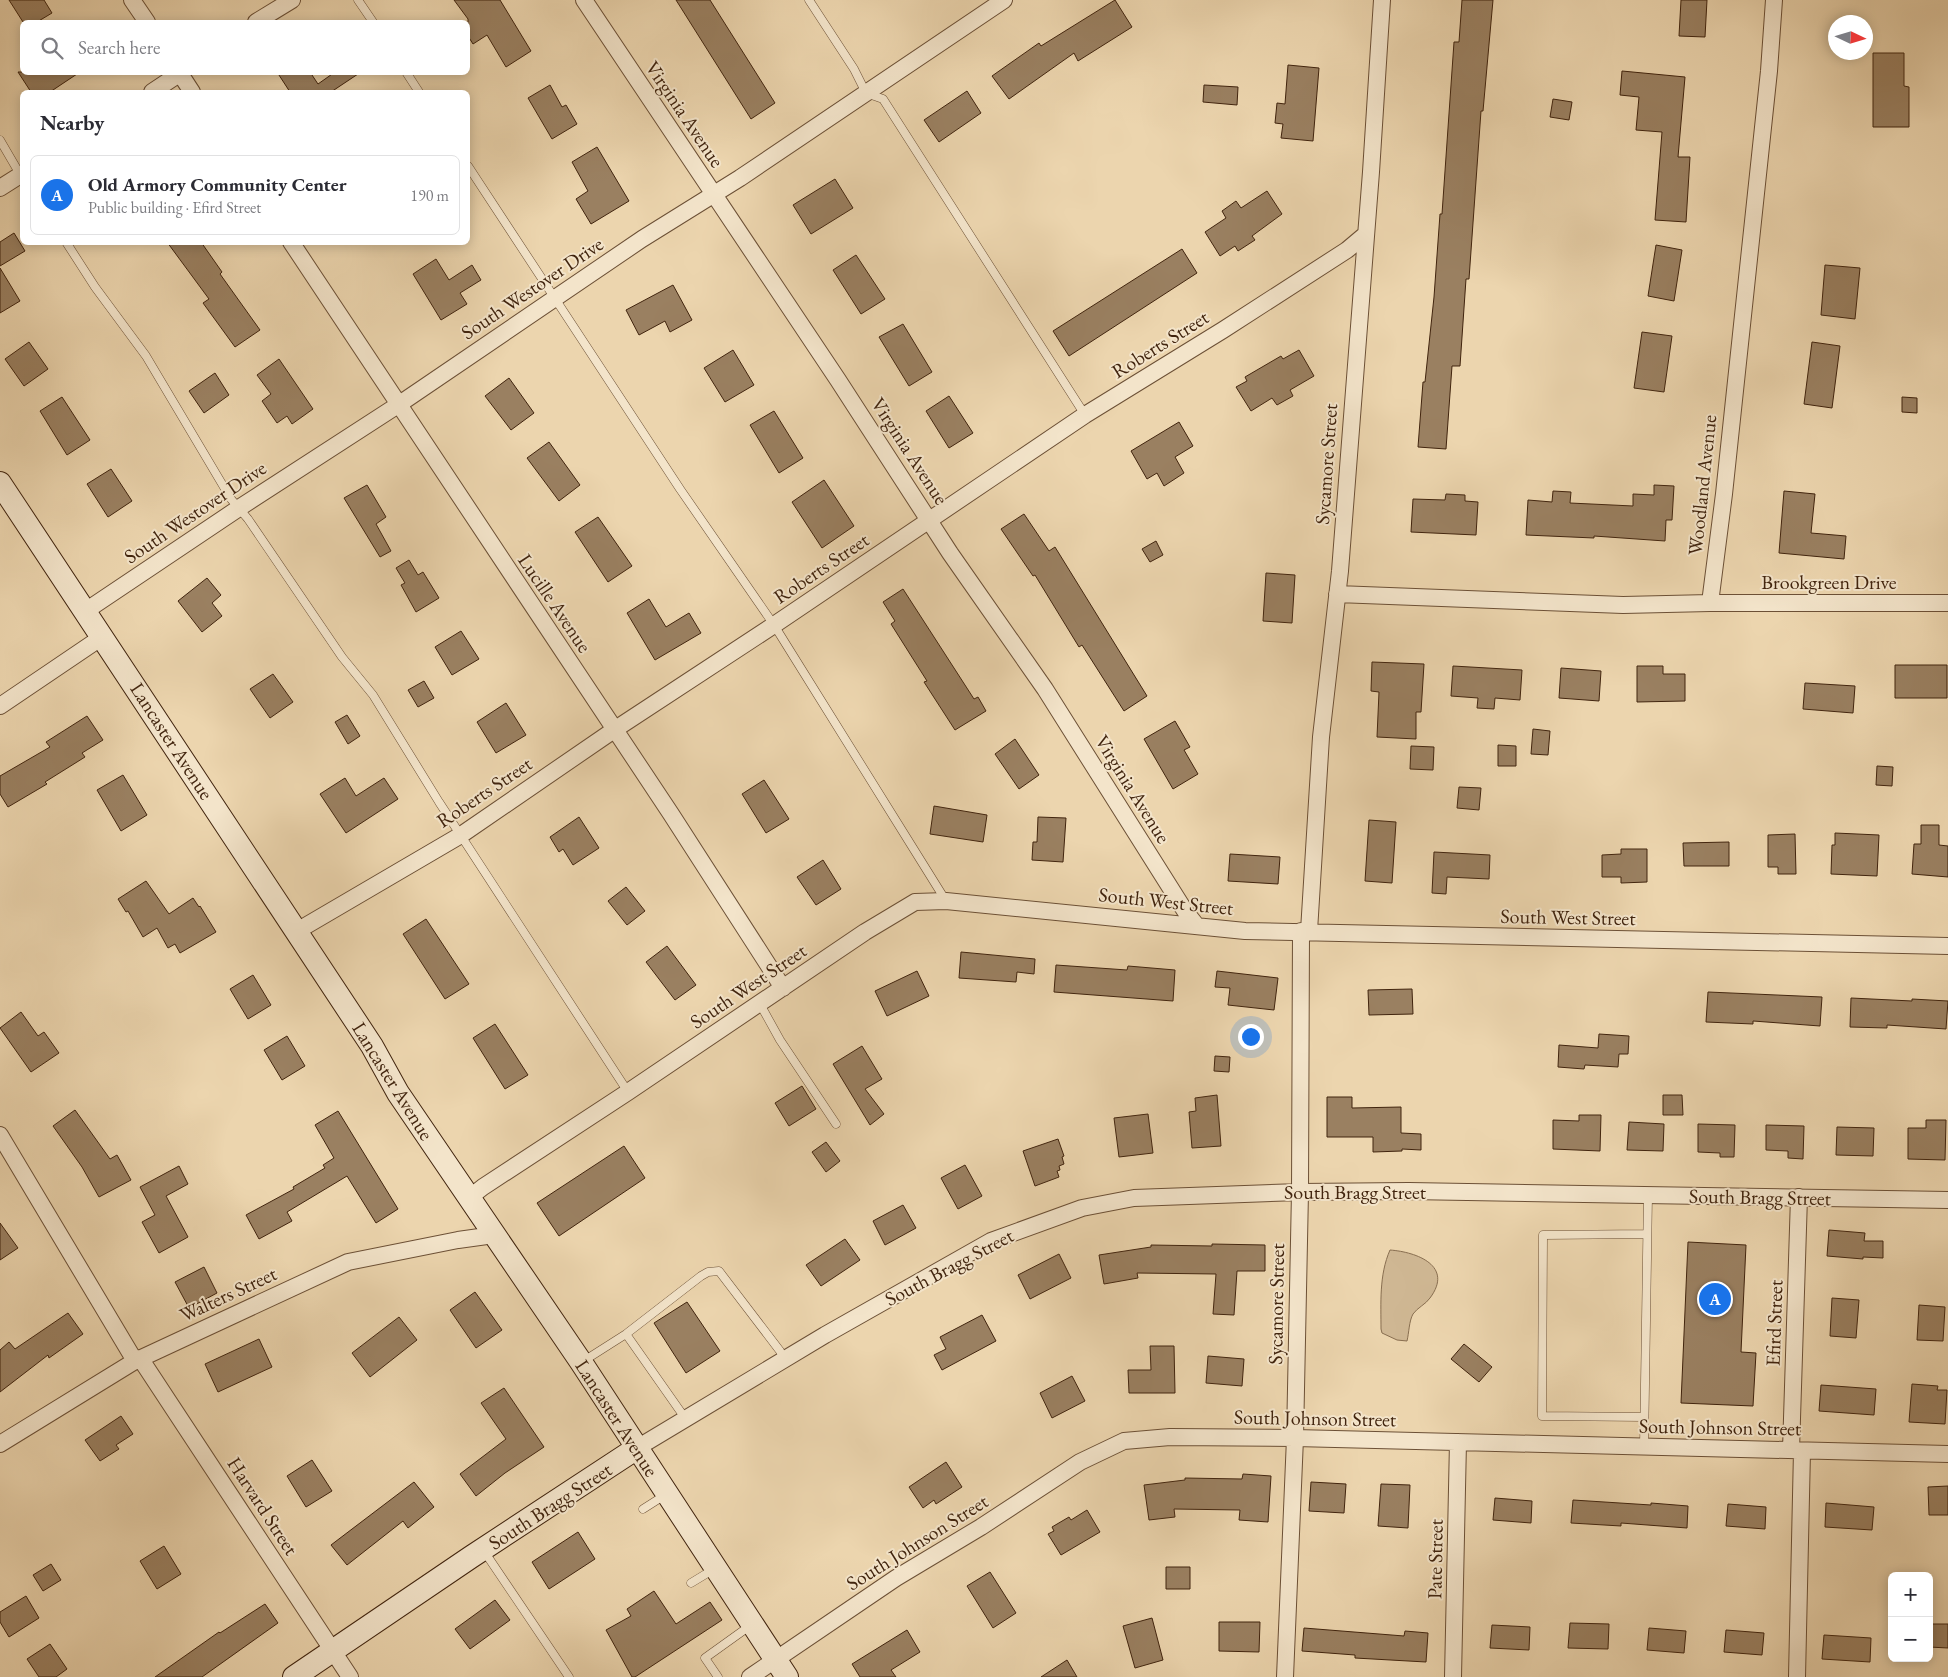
<!DOCTYPE html>
<html lang="en">
<head>
<meta charset="utf-8">
<style>
	:root { --surface:#fff; --page:#f7f7f7; --text:#2b2b33; --muted:#7c7c81; --line:#e1e1e2; --accent:#1a73e8 }
	body { margin:0; font-family:"EB Garamond",serif; background:var(--page); color:var(--text) }
	.controls { position:absolute; right:15px; bottom:15px; display:grid; overflow:hidden; border-radius:8px; box-shadow:0 2px 12px #0003 }
	.controls button { width:45px; height:45px; display:grid; place-items:center; padding:0; border:0; border-bottom:1px solid var(--line); background:var(--surface); color:var(--text); font:25px sans-serif }
	.compass { position:absolute; left:1828px; top:15px; width:45px; height:45px; border-radius:50%; background:var(--surface); box-shadow:0 2px 12px #0003; rotate:94deg }
	.you { position:absolute; left:1250px; top:1036px; width:18px; height:18px; margin:-12px; border:4px solid #fff; border-radius:50%; background:#1a73e8; box-shadow:0 0 0 8px #1a73e833 }
	.badge { display:grid; place-items:center; width:32px; height:32px; border-radius:50%; background:var(--accent); color:#fff; font-size:16px; font-weight:700 }
	.pin { position:absolute; translate:-50% -50%; border:2px solid #fff; box-shadow:0 1px 5px #0006 }
	.list { margin:0; padding:0; list-style:none }
	h2 { display:flex; justify-content:space-between; align-items:center; height:65px; margin:0; padding:0 20px; font-size:21px }
	h2 small { font-size:16px; font-weight:400; color:var(--muted) }
	.list li { display:grid; grid-template-columns:32px 1fr auto; gap:15px; align-items:center; box-sizing:border-box; height:80px; margin:0 10px 10px; padding:0 10px; border:1px solid var(--line); border-radius:8px }
	.list b { display:block; font-size:19px; white-space:nowrap }
	.list p { margin:0; font-size:16px; white-space:nowrap; color:var(--muted) }
	.list em { font-size:16px; font-style:normal; color:var(--muted) }
	.icon { flex:none; width:28px; height:28px; fill:none; stroke:currentColor; stroke-width:2; stroke-linecap:round; stroke-linejoin:round }
	.map { position:relative; flex:none; width:1948px; height:1677px; overflow:hidden }
	.search { position:absolute; background:var(--surface); box-shadow:0 2px 12px #0003; left:20px; top:20px; width:450px; height:55px; display:flex; align-items:center; gap:12px; box-sizing:border-box; padding:0 18px; border-radius:8px; color:var(--muted); font-size:19px }
	.panel { position:absolute; background:var(--surface); box-shadow:0 2px 12px #0003; left:20px; top:90px; width:450px; height:155px; border-radius:8px }
	.map>svg:first-child { display:block }
</style>
</head>
<body>
<div class="map">
<svg width="1948" height="1677" viewBox="0 0 1948 1677">
	<rect width="100%" height="100%" fill="#ecd5ae"/>
	<filter id="stains"><feTurbulence type="fractalNoise" baseFrequency=".004" numOctaves="4"/><feColorMatrix values="0 0 0 0 .2 0 0 0 0 .09 0 0 0 0 .02 0 0 0 .5 -.17"/></filter>
	<radialGradient id="worn" r=".72"><stop offset=".6" stop-color="#630" stop-opacity="0"/><stop offset="1" stop-color="#630" stop-opacity=".3"/></radialGradient>
	<path fill="#cfb793" stroke="#886e50" d="M1390,1250c27,2 64,16 40,48 -4,6 -13,10 -17,16 -4,7 -4,19 -6,27l-10,-1 -15,-7 -1,-4c0,-26 -2,-54 9,-79z"/>
	<path fill="#9a8061" stroke="#41240e" d="M9,0h35l8,13 -15,9h-14z
		M454,0h46l31,51 -25,16 -19,-32 -14,9 -5,-8v-17z
		M676,0h34l65,103 -24,16z
		M1115,0l17,27 -54,34 -4,-8 -65,46 -17,-23 47,-33 2,3z
		M1462,0h31l-10,111h-2l-12,168h-3l-6,87h-8l-6,83 -28,-2 5,-65h2l9,-85 6,-83h2l12,-172h5z
		M1681,0h26l-2,37 -26,-1z
		M1873,53h31v33l5,1v40h-36z
		M1288,65l31,3 -6,73 -32,-3 2,-14 -8,-1 2,-20 8,1z
		M1622,71l63,6 -7,80h12l-4,65 -31,-2 7,-88 -26,-2 3,-33 -19,-2z
		M18,72h62l-30,20h-19z
		M277,72h33l8,12 17,-12h26l-30,20h-41z
		M550,85l12,22 4,-2 11,19 -25,15 -24,-41z
		M1204,85l34,2 -1,18 -34,-3z
		M967,91l14,22 -42,29 -15,-22z
		M1553,99l19,3 -3,18 -19,-3z
		M597,147l32,54 -38,23 -15,-25 12,-8 -16,-29z
		M835,179l18,29 -42,26 -18,-29z
		M1267,191l15,23 -30,22 3,4 -17,11 -3,-5 -15,10 -15,-24 21,-14 -4,-7 14,-10 5,7z
		M14,233l11,18 -25,15v-24z
		M167,242h34l21,30 -2,2 40,56 -25,17 -32,-44 6,-4z
		M1656,245l26,5 -8,51 -26,-5z
		M1182,249l15,24 -128,83 -16,-25z
		M856,255l29,44 -24,15 -28,-44z
		M436,259l13,21 23,-15 9,15 -21,13 7,11 -26,16 -28,-46z
		M1825,265l35,3 -5,51 -34,-4z
		M0,268l20,33 -20,12z
		M673,285l19,35 -22,12 -5,-11 -26,14 -13,-25z
		M903,324l29,48 -23,14 -30,-49z
		M1642,332l30,4 -8,56 -30,-4z
		M29,342l19,27 -24,17 -19,-27z
		M1812,342l28,4 -8,62 -28,-4z
		M733,350l21,35 -29,17 -21,-34z
		M1299,350l15,26 -24,14 3,6 -16,9 -5,-7 -21,13 -15,-24 11,-6 -2,-4 36,-21 2,3z
		M279,359l34,50 -21,15 -5,-8 -10,7 -15,-22 9,-7 -14,-19z
		M215,373l14,22 -25,18 -15,-22z
		M509,378l25,35 -23,17 -26,-34z
		M949,396l24,37 -24,15 -23,-37z
		M62,397l28,43 -23,15 -27,-44z
		M1902,397l15,1v15l-15,-1z
		M774,411l29,47 -24,15 -29,-48z
		M1179,422l14,24 -18,11 9,16 -20,13 -7,-13 -10,6 -16,-28z
		M549,442l31,43 -21,16 -32,-43z
		M111,469l21,32 -24,16 -21,-33z
		M824,480l30,46 -32,22 -30,-46z
		M367,485l19,32 -10,7 15,27 -11,6 -36,-59z
		M1654,485l20,1 -2,34h-6l-1,21 -71,-5v2l-68,-3 2,-35 24,2 1,-11 18,1 -1,11 63,3v-12l21,1z
		M1784,491l31,3 -4,39 35,3 -2,23 -65,-6z
		M1446,494l19,1v6l13,1 -2,33 -65,-3 2,-33 32,1z
		M1024,514l25,37 6,-4 92,149 -23,15 -42,-66 -3,2 -44,-72 -2,1 -32,-47z
		M598,517l34,49 -24,16 -33,-50z
		M1156,541l7,14 -13,7 -8,-13z
		M409,560l9,15 5,-3 16,26 -23,14 -15,-27 4,-2 -9,-15z
		M1266,573l29,2 -3,48 -29,-2z
		M207,578l14,17 -9,8 10,13 -20,16 -24,-31z
		M903,589l71,110 4,-2 8,14 -31,19 -31,-48 3,-1 -36,-57 4,-3 -12,-19z
		M649,599l17,28 23,-14 12,20 -46,27 -28,-47z
		M461,631l18,28 -27,16 -17,-28z
		M1372,662l52,2 -3,48h-5v27l-39,-2 2,-45 -8,-1z
		M1895,665h52v33h-52z
		M1453,666l69,4 -2,30 -25,-2 -1,11 -17,-1 1,-10 -27,-2z
		M1637,666h26v8h22v27l-48,1z
		M1561,668l40,3 -2,30 -40,-3z
		M273,674l20,28 -23,16 -20,-29z
		M424,681l10,17 -16,9 -10,-17z
		M1805,683l50,3 -2,27 -50,-4z
		M506,703l20,32 -30,18 -19,-31z
		M347,715l13,21 -12,8 -13,-22z
		M87,716l16,24 -21,13 3,4 -40,25 2,2 -39,23 -8,-13v-18l50,-29 -4,-5z
		M1175,721l15,26 -6,3 14,24 -25,15 -29,-50z
		M1533,729l17,2 -2,24 -17,-1z
		M1015,739l24,36 -20,14 -24,-35z
		M1498,745l18,1v20h-18z
		M1411,746l23,1 -1,23 -23,-1z
		M1877,766l16,1 -1,19 -16,-1z
		M123,775l24,40 -26,16 -24,-41z
		M345,778l11,18 28,-18 14,21 -52,34 -26,-39z
		M764,780l25,39 -23,14 -24,-39z
		M1459,787l22,1 -2,22 -22,-2z
		M934,806l53,9 -4,27 -53,-8z
		M579,817l20,31 -26,17 -10,-16 -4,3 -9,-15z
		M1038,817l28,1 -3,44 -31,-2 1,-18h4z
		M1369,820l27,2 -4,61 -27,-2z
		M1921,825h18v20l9,1v31l-36,-3 2,-30h7z
		M1835,833l44,2 -2,41 -46,-2 1,-29h3z
		M1795,834l1,40h-18v-7h-10v-32z
		M1729,842v24h-45l-1,-23z
		M1621,849h26v33l-26,1v-6h-19v-22l19,-1z
		M1434,852l56,3 -1,24 -42,-2 -1,17 -14,-1z
		M1230,854l50,3 -2,27 -50,-3z
		M823,860l18,29 -25,16 -19,-28z
		M146,881l23,33 24,-16 6,9 1,-1 16,26 -36,21 -5,-9 -7,4 -11,-20 -14,9 -15,-26 -2,1 -8,-13z
		M626,887l19,24 -18,14 -19,-24z
		M426,919l43,65 -24,15 -42,-65z
		M667,946l29,39 -21,15 -29,-38z
		M961,952l74,7 -1,15 -17,-2 -1,10 -57,-4z
		M1056,965l71,5 1,-4 47,4 -2,31 -119,-9z
		M917,971l12,25 -42,20 -12,-25z
		M1217,971l61,7 -4,32 -46,-5 2,-17 -15,-1z
		M253,975l18,30 -23,14 -18,-30z
		M1412,989l1,25 -44,1 -1,-25z
		M1708,992l114,5 -2,29 -67,-5v3l-47,-2z
		M1851,998l61,3v-2l36,2 -2,28 -59,-4v3l-37,-1z
		M21,1012l17,24 6,-4 15,21 -28,19 -31,-44z
		M495,1024l33,51 -23,14 -32,-51z
		M1599,1034l30,2 -1,18h-9l-1,13 -33,-2 -1,4 -26,-2 1,-22 39,3z
		M287,1036l18,30 -23,14 -18,-30z
		M862,1046l20,33 -17,10 19,25 -14,11 -37,-61z
		M1215,1056l15,1 -1,15 -15,-1z
		M802,1086l14,23 -27,17 -14,-23z
		M1217,1095l4,51 -29,2 -3,-36 7,-1 -1,-13z
		M1663,1095h19l1,20h-20z
		M1327,1097h25v11l49,-1v26l20,1v16l-19,-1v2l-29,1v-15h-46z
		M75,1110l35,49 7,-4 14,25 -32,17 -17,-30 -29,-41z
		M338,1111l60,98 -22,14 -29,-47 -60,36 5,9 -33,18 -13,-24 48,-26 -1,-2 32,-19 -2,-3 11,-7 -19,-33z
		M1148,1114l5,39 -34,4 -5,-39z
		M1579,1115h22l-1,36 -47,-2v-29l26,1z
		M1926,1120h20l-1,40 -37,-1v-31h18z
		M1629,1122l35,2 -1,27 -36,-1z
		M1698,1124l37,1 -1,32h-14v-4l-22,-1z
		M1766,1125l38,1 -1,33 -15,-1v-7l-22,-1z
		M1837,1127l37,1 -1,28 -37,-1z
		M1058,1139l6,17 -2,1 2,7 -5,2 1,4 -3,1 2,6 -24,9 -12,-35z
		M826,1142l14,19 -14,11 -14,-20z
		M624,1146l21,32 -86,58 -22,-33z
		M965,1165l17,31 -24,13 -17,-31z
		M179,1166l9,18 -22,12 22,41 -29,16 -17,-31 13,-7 -15,-28z
		M903,1205l13,23 -31,17 -12,-24z
		M0,1223l18,25 -18,12z
		M1829,1230l36,3 -1,8h19v17l-20,-1v2l-36,-3z
		M845,1239l15,21 -39,26 -15,-21z
		M1688,1242l58,3 -5,107 15,1 -3,53 -72,-3z
		M1212,1244l53,1v26h-28l-3,44 -21,-1 3,-40 -79,-1 1,5 -34,6 -5,-29 52,-8v-2l61,1z
		M1059,1254l12,24 -41,21 -12,-24z
		M204,1267l13,26 -28,15 -14,-26z
		M475,1292l27,38 -26,18 -26,-38z
		M1832,1298l27,2 -3,38 -26,-2z
		M687,1302l33,49 -34,22 -32,-50z
		M1919,1305l26,2 -2,34 -26,-1z
		M68,1313l15,21 -34,24 -1,-3 -48,37v-42l9,-8 6,7z
		M982,1315l14,26 -54,29 -8,-15 12,-6 -6,-12z
		M399,1317l18,23 -47,37 -18,-24z
		M259,1339l13,28 -54,25 -13,-28z
		M1464,1344l28,23 -13,15 -28,-23z
		M1150,1346h24l1,47h-46l-1,-23h23z
		M1208,1356l36,3 -2,27 -36,-3z
		M1072,1376l13,25 -33,17 -12,-25z
		M1912,1384l26,2 -1,4h10l-2,34 -36,-2z
		M1821,1385l55,4 -2,26 -55,-4z
		M504,1388l40,59 -39,26 -29,23 -16,-22 46,-35 -25,-36z
		M121,1416l12,18 -17,11 3,4 -19,12 -15,-21z
		M312,1460l20,31 -26,16 -19,-31z
		M946,1462l16,25 -26,17 -2,-4 -11,8 -14,-21z
		M1243,1474l28,2 -3,46 -29,-2 1,-10 -66,-1 1,8 -26,3 -5,-35 41,-5v-2l57,1z
		M414,1482l20,25 -26,21 -5,-7 -56,44 -16,-20z
		M1311,1482l35,2 -2,29 -35,-2z
		M1381,1484l29,1 -2,43 -30,-2z
		M1948,1486v29h-19l-1,-28z
		M1495,1498l37,3 -1,22 -38,-3z
		M1573,1500l78,5v-2l37,3 -1,22 -66,-5v3l-50,-3z
		M1826,1503l48,4 -2,23 -47,-3z
		M1728,1504l38,3 -1,22 -39,-3z
		M1087,1510l13,22 -39,23 -13,-21 6,-3 -2,-4 17,-10 2,3z
		M578,1532l17,27 -46,30 -17,-27z
		M164,1546l17,28 -24,15 -17,-28z
		M51,1564l10,16 -18,11 -10,-16z
		M1166,1567h24v22h-24z
		M990,1572l26,41 -23,15 -26,-42z
		M654,1591l22,33 34,-22 12,18 -87,57h-3l-26,-47 25,-14 -4,-7z
		M26,1596l13,22 -30,19 -9,-15v-10z
		M495,1600l15,20 -40,29 -15,-20z
		M265,1604l13,19 -76,54h-47l64,-45 1,1z
		M1152,1618l11,42 -28,8 -12,-42z
		M1219,1622h41l-1,30 -40,-1z
		M1570,1623l39,1 -1,25 -40,-1z
		M1929,1624h19v24l-19,-1z
		M1492,1625l38,2 -1,23 -39,-2z
		M1304,1628l100,8 1,-5 23,2 -2,29 -71,-4v-3l-53,-4z
		M1649,1628l37,3 -2,22 -37,-3z
		M907,1630l13,22 -29,18 5,7h-36l-8,-13z
		M1726,1630l38,3 -2,22 -38,-3z
		M1824,1635l47,3 -1,24 -48,-3z
		M50,1644l17,25 -11,8h-17l-12,-18z
		M1067,1660l10,17h-36z"/>
	<g fill="none" stroke-linecap="round" stroke-linejoin="round">
		<defs>
			<path id="lane" d="M358,0l15,22
				M809,0l45,69 12,24 17,6 202,316
				M406,72l13,20
				M0,140l21,36
				M468,166l212,323 94,136 172,276
				M66,242l29,45 51,69 85,143 17,20 94,138 31,38 66,107 189,290
				M760,1004l20,36 56,84
				M626,1334l59,84
				M582,1362l44,-28 75,-58 7,-4 11,-1 61,80 4,8
				M1644,1417l-102,-1 1,-181 104,-1
				M1644,1447l4,-252
				M643,1509l22,-14
				M484,1551l85,126
				M691,1583l23,-14
				M718,1677l-13,-19 46,-33"/>
			<path id="street" d="M132,0l15,22
				M584,0l254,380 112,173 95,136 140,222 12,15
				M256,22l36,-22
				M179,72l13,20
				M152,92l30,-20
				M0,188l22,-14
				M291,242l380,572 112,174
				M1337,594l286,11 87,-2h238
				M1710,603l14,-109 45,-423 5,-71
				M84,612l155,-104 159,-103 244,-166 98,-61 264,-178
				M0,706l102,-69
				M297,931l164,-96 153,-105 160,-105 311,-210 138,-85 124,-80 19,-16
				M1309,931l12,-194 19,-166 31,-399 11,-172
				M0,1135l135,226
				M469,1198l14,-11 145,-95 237,-160 50,-30 31,-1 299,30 703,15
				M140,1358l210,319
				M0,1444l135,-83 213,-99 110,-22 36,-5
				M637,1448l188,-113 166,-94 91,-33 52,-10 166,-6 109,-1 539,9
				M1791,1450l8,-253
				M750,1677l146,-99 85,-51 99,-65 44,-21 46,-4 125,1 653,16
				M1285,1677l10,-239 5,-246 1,-261
				M1453,1677l5,-235
				M1797,1677l5,-226"/>
			<path id="secondary" d="M0,483l372,563 26,47 183,269 206,315
				M294,1677l177,-120 166,-109"/>
		</defs>
		<use href="#lane" stroke="#6c5036" stroke-width="9"/>
		<use href="#street" stroke="#6c5036" stroke-width="18"/>
		<use href="#secondary" stroke="#41240e" stroke-width="24"/>
		<use href="#lane" stroke="#f3e4ca" stroke-width="8"/>
		<use href="#street" stroke="#f3e4ca" stroke-width="16"/>
		<use href="#secondary" stroke="#f3e4ca" stroke-width="22"/>
	</g>
	<g text-anchor="middle" stroke-width="4" stroke-linejoin="round" paint-order="stroke">
		<g font-size="20" fill="#41240e" stroke="#f3e4ca">
			<text transform="translate(685 114) rotate(56)" y="7">Virginia Avenue</text>
			<text transform="translate(532 288) rotate(-34)" y="7">South Westover Drive</text>
			<text transform="translate(1160 344) rotate(-32)" y="7">Roberts Street</text>
			<text transform="translate(910 451) rotate(57)" y="7">Virginia Avenue</text>
			<text transform="translate(1326 464) rotate(-86)" y="7">Sycamore Street</text>
			<text transform="translate(1702 485) rotate(-84)" y="7">Woodland Avenue</text>
			<text transform="translate(195 512) rotate(-34)" y="7">South Westover Drive</text>
			<text transform="translate(821 568) rotate(-34)" y="7">Roberts Street</text>
			<text x="1829" y="589">Brookgreen Drive</text>
			<text transform="translate(555 603) rotate(56)" y="7">Lucille Avenue</text>
			<text transform="translate(172 741) rotate(57)" y="7">Lancaster Avenue</text>
			<text transform="translate(1133 789) rotate(58)" y="7">Virginia Avenue</text>
			<text transform="translate(484 792) rotate(-34)" y="7">Roberts Street</text>
			<text transform="translate(1166 901) rotate(6)" y="7">South West Street</text>
			<text transform="translate(1568 917) rotate(1)" y="7">South West Street</text>
			<text transform="translate(748 986) rotate(-34)" y="7">South West Street</text>
			<text transform="translate(393 1081) rotate(58)" y="7">Lancaster Avenue</text>
			<text x="1355" y="1199">South Bragg Street</text>
			<text transform="translate(1760 1197) rotate(1)" y="7">South Bragg Street</text>
			<text transform="translate(949 1267) rotate(-28)" y="7">South Bragg Street</text>
			<text transform="translate(228 1294) rotate(-25)" y="7">Walters Street</text>
			<text transform="translate(1276 1304) rotate(-89)" y="7">Sycamore Street</text>
			<text transform="translate(1774 1323) rotate(-88)" y="7">Efird Street</text>
			<text transform="translate(617 1418) rotate(57)" y="7">Lancaster Avenue</text>
			<text transform="translate(1315 1418) rotate(1)" y="7">South Johnson Street</text>
			<text transform="translate(1720 1427) rotate(1)" y="7">South Johnson Street</text>
			<text transform="translate(263 1506) rotate(57)" y="7">Harvard Street</text>
			<text transform="translate(550 1506) rotate(-33)" y="7">South Bragg Street</text>
			<text transform="translate(917 1542) rotate(-32)" y="7">South Johnson Street</text>
			<text transform="translate(1435 1559) rotate(-89)" y="7">Pate Street</text>
		</g>
	</g>
	<rect width="100%" height="100%" filter="url(#stains)"/>
	<rect width="100%" height="100%" fill="url(#worn)"/>
</svg>
<div class="controls">
<button>+</button>
<button>−</button>
</div>
<svg class="compass" viewBox="-18 -18 36 36"><path d="M0-13l5 13h-10z" fill="#e53935"/><path d="M0 13l5-13h-10z" fill="#7c7c81"/></svg>
<div class="you"></div>
<div class="pin badge" style="left:1715px;top:1299px">A</div>
<div class="search"><svg class="icon" aria-label="search" viewBox="0 0 24 24"><circle cx="10" cy="10" r="6"/><path d="M15 15l6 6"/></svg>Search here</div>
<section class="panel">
<h2>Nearby<small></small></h2>
<ul class="list">
<li><span class="badge">A</span><div><b>Old Armory Community Center</b><p>Public building · Efird Street</p></div><em>190 m</em></li>
</ul>
</section>
</div>
</body>
</html>
